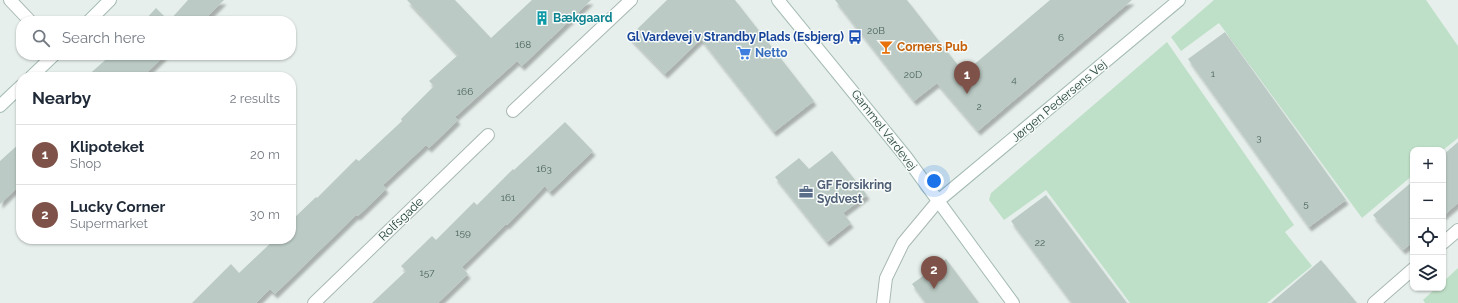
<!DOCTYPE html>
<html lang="en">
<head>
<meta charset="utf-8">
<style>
	:root { --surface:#fff; --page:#f2f2f3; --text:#1f2937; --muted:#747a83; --line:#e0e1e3; --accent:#7f5249 }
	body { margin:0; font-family:Raleway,sans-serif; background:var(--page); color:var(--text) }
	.controls { position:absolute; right:12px; bottom:12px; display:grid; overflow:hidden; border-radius:8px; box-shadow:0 1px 3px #0004 }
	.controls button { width:36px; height:36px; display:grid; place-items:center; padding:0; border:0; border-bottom:1px solid var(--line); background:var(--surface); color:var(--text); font:20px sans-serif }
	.you { position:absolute; left:934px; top:181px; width:14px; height:14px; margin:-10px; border:3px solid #fff; border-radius:50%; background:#1a73e8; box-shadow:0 0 0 6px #1a73e833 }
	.badge { display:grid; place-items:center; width:26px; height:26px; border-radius:50%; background:var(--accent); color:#fff; font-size:13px; font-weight:700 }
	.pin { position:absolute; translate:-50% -33px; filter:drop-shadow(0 1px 2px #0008) }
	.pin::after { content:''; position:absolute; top:21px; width:14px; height:12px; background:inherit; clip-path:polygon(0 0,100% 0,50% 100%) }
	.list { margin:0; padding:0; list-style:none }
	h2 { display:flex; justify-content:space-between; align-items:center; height:52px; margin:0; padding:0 16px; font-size:17px }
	h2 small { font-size:13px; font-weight:400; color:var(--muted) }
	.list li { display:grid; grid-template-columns:26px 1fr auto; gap:12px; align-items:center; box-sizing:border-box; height:60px; padding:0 16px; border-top:1px solid var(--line) }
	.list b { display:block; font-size:15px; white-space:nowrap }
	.list p { margin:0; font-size:13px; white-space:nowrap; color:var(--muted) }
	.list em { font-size:13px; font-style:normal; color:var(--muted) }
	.icon { flex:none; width:22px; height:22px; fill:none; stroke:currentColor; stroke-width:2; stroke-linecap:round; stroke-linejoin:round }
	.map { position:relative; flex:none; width:1458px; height:303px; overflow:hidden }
	.search { position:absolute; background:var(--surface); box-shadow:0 1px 3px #0004; left:16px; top:16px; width:280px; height:44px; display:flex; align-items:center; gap:10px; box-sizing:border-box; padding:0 14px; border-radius:16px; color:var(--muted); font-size:15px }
	.panel { position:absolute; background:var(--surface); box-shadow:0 1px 3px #0004; left:16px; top:72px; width:280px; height:172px; border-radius:16px }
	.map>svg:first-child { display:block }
</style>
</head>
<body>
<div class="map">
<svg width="1458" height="303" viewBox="0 0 1458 303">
	<defs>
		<filter id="shadow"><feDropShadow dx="2.5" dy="4.5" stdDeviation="1" flood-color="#0004"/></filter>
	</defs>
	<rect width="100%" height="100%" fill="#e6efeb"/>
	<path fill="#bfe0c8" d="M1214,0h212l32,46v92l-15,12h-30v25l-51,43 -143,-195 -38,28 -10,-14z
		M1167,42l127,183 -9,7 27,34 -45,37h-137l-84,-113 -42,30 -15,-20 2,-7z
		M1458,268v35h-33l-2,-3 13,-12h7v-6z"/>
	<path fill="#bbcac4" filter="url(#shadow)" d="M188,0h36l-21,21h-34z
		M407,0h48l36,38 41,-38h59l-69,66 -5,-5 -62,56 3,3 -29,28 -3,-3 -43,40 3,4 -28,27 -2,-1 -81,79 -5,-5 -14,14h-64l39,-39 8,9 36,-34h16v-18l25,-24 1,1 39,-39 3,2 43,-40 -1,-2 33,-33 -5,-5 29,-26z
		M667,0h68l79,101 -40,31 -73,-93 -36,35 -36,-37z
		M835,0h72l57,73 86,-73h82l-154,131 -41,-48 -23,18z
		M156,8l13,13h-25z
		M1225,32l121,168 -37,27 -121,-168z
		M111,55h54l-23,22h-56z
		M565,122l28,29 -43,41 -5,-6 -38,39 -1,-1 -44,43 6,7 -30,29h-66l34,-32 -5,-5 31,-30 4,4 38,-38 3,3 36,-36 1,1z
		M21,142v42l-21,20v-43z
		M1458,142v61l-15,13v-61z
		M832,151l35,44 -24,18 8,10 -24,19 -52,-65 24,-19 10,11z
		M1413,181v61l-10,8 -30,-35z
		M1046,195l81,108h-55l-61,-82z
		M946,259l33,44h-53l-14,-19z
		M1321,260l36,43h-86z"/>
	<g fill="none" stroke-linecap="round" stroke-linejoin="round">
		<defs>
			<path id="street" d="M10,0l20,21
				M513,111l118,-111
				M1443,243l15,-13
				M314,303l174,-168
				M883,303l3,-25 17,-35 35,-42
				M1374,303l39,-34"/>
			<path id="secondary" d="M778,0l128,157 107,146
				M89,21l21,-21
				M31,77l23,-22
				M0,106l21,-20
				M938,201l241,-201"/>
		</defs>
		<use href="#street" stroke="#a8b8b2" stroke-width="14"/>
		<use href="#secondary" stroke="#a4bbb3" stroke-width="14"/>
		<use href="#street" stroke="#fff" stroke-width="12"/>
		<use href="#secondary" stroke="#fff" stroke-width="12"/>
	</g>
	<defs>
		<symbol id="building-bare" viewBox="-9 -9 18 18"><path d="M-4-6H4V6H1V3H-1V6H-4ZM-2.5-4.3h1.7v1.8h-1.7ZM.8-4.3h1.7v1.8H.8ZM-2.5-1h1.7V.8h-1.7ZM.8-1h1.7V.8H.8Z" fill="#0f9aa8" stroke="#f7fbf9" stroke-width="2.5" paint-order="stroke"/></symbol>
		<symbol id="bus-bare" viewBox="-9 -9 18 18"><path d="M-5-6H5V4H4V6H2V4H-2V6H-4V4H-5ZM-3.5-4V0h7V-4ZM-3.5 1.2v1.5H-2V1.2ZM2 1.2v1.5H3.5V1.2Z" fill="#1a4fb4" stroke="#f7fbf9" stroke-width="2.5" paint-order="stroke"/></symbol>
		<symbol id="bar-bare" viewBox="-9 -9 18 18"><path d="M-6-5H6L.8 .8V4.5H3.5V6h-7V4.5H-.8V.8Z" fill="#e8710a" stroke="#f7fbf9" stroke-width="2.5" paint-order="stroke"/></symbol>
		<symbol id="supermarket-bare" viewBox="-9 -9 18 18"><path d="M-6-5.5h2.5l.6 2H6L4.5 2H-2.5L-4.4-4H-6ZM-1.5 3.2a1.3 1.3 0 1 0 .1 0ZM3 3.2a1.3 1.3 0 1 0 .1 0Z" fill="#3f7fe0" stroke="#f7fbf9" stroke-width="2.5" paint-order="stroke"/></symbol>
		<symbol id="office-bare" viewBox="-9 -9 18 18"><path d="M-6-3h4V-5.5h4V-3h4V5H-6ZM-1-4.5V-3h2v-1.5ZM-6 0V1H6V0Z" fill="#5c6f8a" stroke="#f7fbf9" stroke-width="2.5" paint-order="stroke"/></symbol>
	</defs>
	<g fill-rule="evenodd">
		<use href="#building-bare" x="532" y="8" width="20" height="20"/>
		<use href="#bus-bare" x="845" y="27" width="20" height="20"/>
		<use href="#bar-bare" x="876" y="37" width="20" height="20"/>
		<use href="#supermarket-bare" x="734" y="43" width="20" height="20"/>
		<use href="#office-bare" x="796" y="182" width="20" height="20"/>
	</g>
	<g text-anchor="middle" stroke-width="3" stroke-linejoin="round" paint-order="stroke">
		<g font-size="10" fill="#4a645c">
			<text x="876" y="34">20B</text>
			<text x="1061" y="41">6</text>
			<text x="523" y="48">168</text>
			<text x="1213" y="77">1</text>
			<text x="913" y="78">20D</text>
			<text x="1014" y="83">4</text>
			<text x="465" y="95">166</text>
			<text x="979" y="110">2</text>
			<text x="1259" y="141">3</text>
			<text x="544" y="172">163</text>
			<text x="508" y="201">161</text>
			<text x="1306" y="207">5</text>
			<text x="463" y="236">159</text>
			<text x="1040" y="246">22</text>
			<text x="427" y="276">157</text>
		</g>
		<g font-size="12" font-weight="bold" fill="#0d838f" stroke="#f7fbf9" text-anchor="start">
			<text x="553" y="22">Bækgaard</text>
		</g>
		<g font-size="12" font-weight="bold" fill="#164399" stroke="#f7fbf9" text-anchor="end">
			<text x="844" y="41">Gl Vardevej v Strandby Plads (Esbjerg)</text>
		</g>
		<g font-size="12" font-weight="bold" fill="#c56008" stroke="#f7fbf9" text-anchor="start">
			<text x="897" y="51">Corners Pub</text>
		</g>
		<g font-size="12" font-weight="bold" fill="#366cbe" stroke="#f7fbf9" text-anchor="start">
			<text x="755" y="57">Netto</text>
		</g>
		<g font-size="12" fill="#24423a" stroke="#f7fbf9">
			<text transform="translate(1059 101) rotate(-40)" y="4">Jørgen Pedersens Vej</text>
			<text transform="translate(884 130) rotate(52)" y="4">Gammel Vardevej</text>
			<text transform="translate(401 219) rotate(-44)" y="4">Rolfsgade</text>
		</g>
		<g font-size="12" font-weight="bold" fill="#4e5e75" stroke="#f7fbf9" text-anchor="start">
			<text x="817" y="189">GF Forsikring<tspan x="817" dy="14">Sydvest</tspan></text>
		</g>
	</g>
</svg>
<div class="controls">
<button>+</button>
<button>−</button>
<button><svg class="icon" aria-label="locate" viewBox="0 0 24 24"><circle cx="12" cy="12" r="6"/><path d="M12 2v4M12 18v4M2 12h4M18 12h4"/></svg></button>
<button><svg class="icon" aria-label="layers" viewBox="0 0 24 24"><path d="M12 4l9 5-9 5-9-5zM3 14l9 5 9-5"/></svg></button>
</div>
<div class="you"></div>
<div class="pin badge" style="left:967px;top:94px">1</div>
<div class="pin badge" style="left:934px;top:289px">2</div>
<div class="search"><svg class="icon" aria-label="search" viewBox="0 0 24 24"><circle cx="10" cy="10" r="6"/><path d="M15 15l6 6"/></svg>Search here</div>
<section class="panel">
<h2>Nearby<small>2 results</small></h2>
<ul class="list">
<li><span class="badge">1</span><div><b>Klipoteket</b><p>Shop</p></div><em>20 m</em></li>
<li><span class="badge">2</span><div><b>Lucky Corner</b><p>Supermarket</p></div><em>30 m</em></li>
</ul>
</section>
</div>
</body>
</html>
